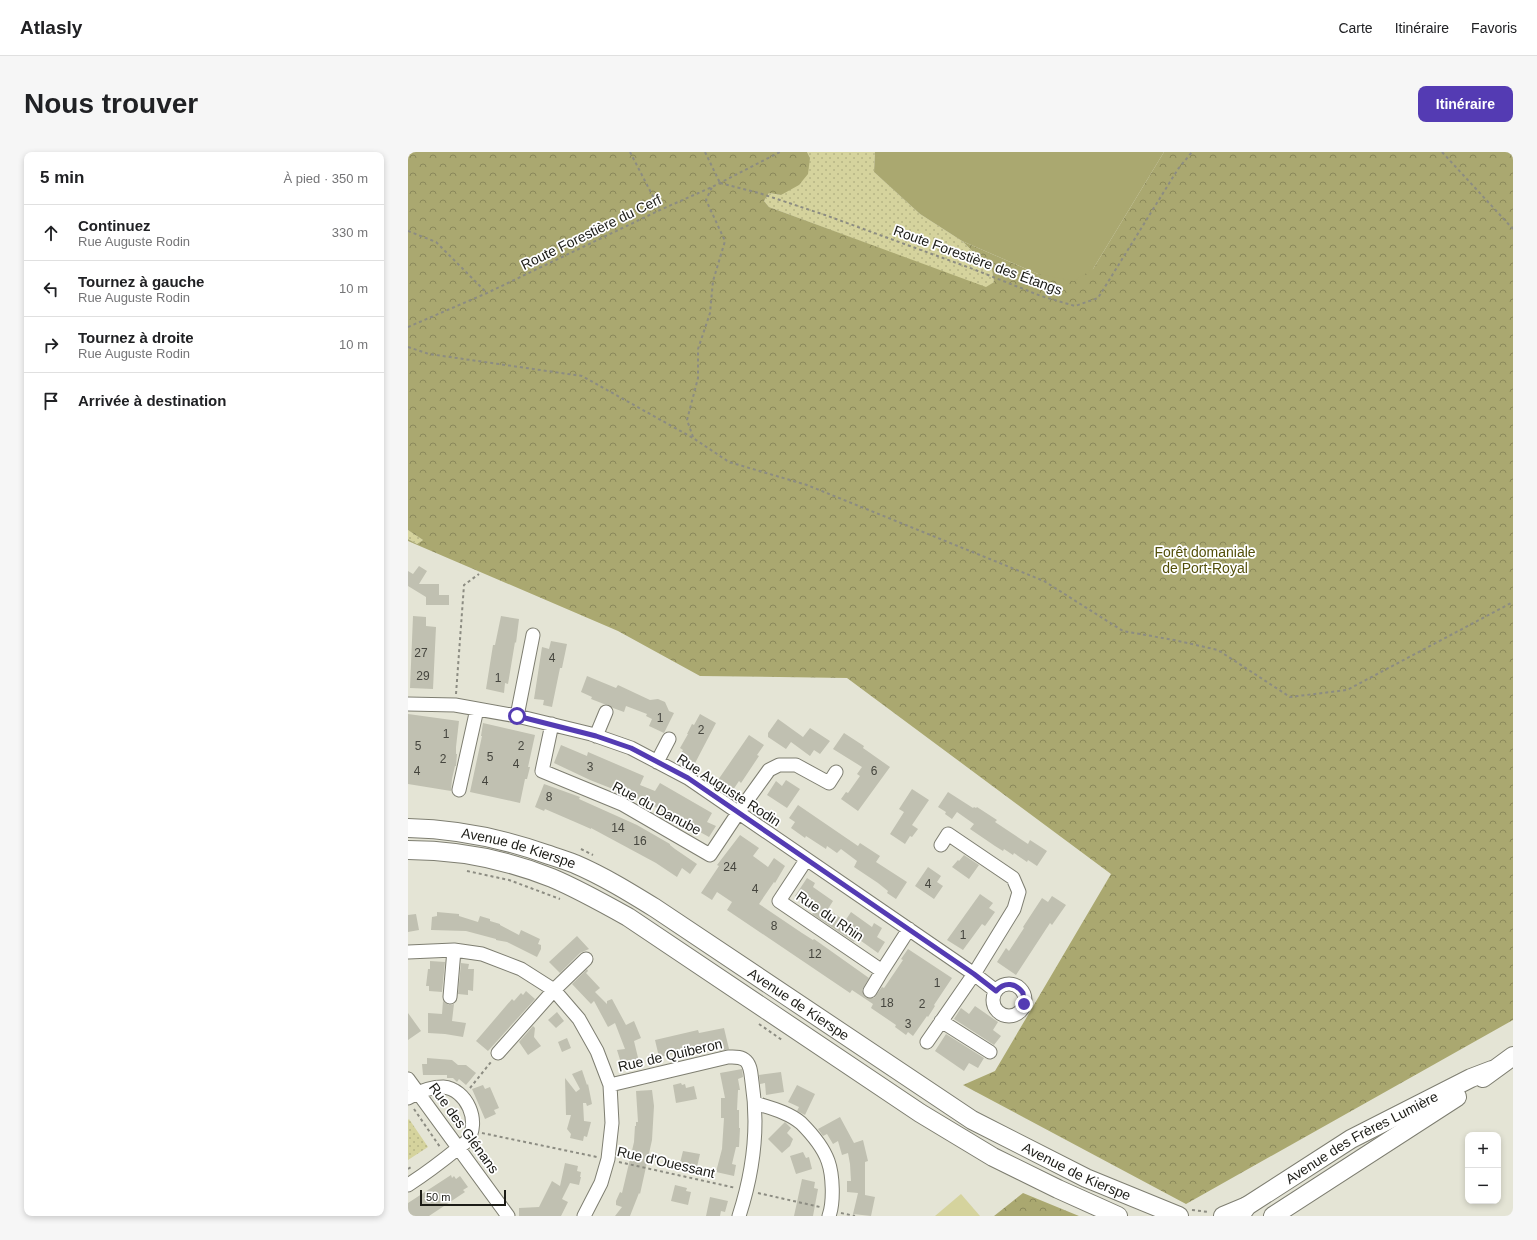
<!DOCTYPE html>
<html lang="fr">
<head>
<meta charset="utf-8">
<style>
	:root { --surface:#fff; --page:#f6f6f6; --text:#202124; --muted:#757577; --line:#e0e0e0; --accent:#543bb3 }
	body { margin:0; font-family:Helvetica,sans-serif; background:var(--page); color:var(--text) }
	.controls { position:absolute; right:12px; bottom:12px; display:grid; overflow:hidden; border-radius:8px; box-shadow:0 2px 6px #0003 }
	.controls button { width:36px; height:36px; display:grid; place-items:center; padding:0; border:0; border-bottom:1px solid var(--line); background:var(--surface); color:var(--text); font:20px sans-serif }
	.scale { position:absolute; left:12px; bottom:10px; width:86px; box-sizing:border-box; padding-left:4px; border:2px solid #1c1c17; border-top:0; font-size:11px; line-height:14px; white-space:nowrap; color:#1c1c17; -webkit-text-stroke:3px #fff; paint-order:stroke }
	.stop { position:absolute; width:12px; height:12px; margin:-9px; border:3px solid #543bb3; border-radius:50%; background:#fff }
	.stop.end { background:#543bb3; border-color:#fff; box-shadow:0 1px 4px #0008 }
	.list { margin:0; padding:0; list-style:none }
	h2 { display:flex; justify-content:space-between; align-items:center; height:52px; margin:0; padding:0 16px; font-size:17px }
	h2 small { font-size:13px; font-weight:400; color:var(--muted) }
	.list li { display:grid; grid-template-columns:26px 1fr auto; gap:12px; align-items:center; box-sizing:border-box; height:56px; padding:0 16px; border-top:1px solid var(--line) }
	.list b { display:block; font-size:15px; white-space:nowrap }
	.list p { margin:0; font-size:13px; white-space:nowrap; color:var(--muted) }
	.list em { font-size:13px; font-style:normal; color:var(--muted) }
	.icon { flex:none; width:22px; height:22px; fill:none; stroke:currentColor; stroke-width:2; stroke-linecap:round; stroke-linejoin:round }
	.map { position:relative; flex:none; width:1105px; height:1064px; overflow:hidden; border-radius:8px }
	header { display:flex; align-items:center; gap:24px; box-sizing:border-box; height:56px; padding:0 20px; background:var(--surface); border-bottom:1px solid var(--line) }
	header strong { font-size:19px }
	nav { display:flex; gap:22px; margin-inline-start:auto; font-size:14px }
	.intro { display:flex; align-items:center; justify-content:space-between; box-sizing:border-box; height:96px; padding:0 24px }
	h1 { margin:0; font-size:28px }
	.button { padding:10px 18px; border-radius:8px; background:var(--accent); color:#fff; font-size:14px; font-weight:700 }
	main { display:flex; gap:24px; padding:0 24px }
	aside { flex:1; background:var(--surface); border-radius:8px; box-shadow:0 2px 6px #0003 }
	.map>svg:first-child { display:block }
</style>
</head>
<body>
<header>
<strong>Atlasly</strong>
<nav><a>Carte</a><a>Itinéraire</a><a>Favoris</a></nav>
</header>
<div class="intro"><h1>Nous trouver</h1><a class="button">Itinéraire</a></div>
<main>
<aside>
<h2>5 min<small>À pied · 350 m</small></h2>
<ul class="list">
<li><svg class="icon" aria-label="ahead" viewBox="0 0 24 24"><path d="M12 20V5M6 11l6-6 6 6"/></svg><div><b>Continuez</b><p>Rue Auguste Rodin</p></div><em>330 m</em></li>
<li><svg class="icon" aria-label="left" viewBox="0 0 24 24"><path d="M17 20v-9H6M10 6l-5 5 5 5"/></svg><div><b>Tournez à gauche</b><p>Rue Auguste Rodin</p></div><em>10 m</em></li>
<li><svg class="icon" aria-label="right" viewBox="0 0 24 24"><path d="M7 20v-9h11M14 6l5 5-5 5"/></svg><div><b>Tournez à droite</b><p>Rue Auguste Rodin</p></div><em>10 m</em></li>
<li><svg class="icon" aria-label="arrive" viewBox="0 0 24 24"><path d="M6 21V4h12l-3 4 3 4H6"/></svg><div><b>Arrivée à destination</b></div></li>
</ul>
</aside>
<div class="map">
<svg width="1105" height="1064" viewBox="0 0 1105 1064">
	<defs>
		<pattern id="grass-dots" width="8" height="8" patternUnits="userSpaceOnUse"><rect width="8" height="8" fill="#d5d39d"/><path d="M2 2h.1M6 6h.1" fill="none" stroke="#b6b586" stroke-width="1.8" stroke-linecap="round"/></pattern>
		<pattern id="forest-crowns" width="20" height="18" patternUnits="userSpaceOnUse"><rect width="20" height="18" fill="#aaa870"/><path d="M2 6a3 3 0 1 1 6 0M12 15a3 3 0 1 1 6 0" fill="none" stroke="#8a885b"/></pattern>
	</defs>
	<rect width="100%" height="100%" fill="#e4e4d5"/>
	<path fill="url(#grass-dots)" d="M399,0h68l-1,20 46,42 42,27 30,29 2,12 -8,6 -217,-81 -5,-6 5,-8 12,2 29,-37z
		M0,378l2,1 13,9 -6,4 -9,-5z
		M1,967l19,28 -20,13v-40z"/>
	<path fill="url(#forest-crowns)" d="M0,0h399l3,6 -2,16 -9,11 -18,10 -12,-2 -5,8 5,6 217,80 8,-5 -2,-12 -30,-29 76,33 55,-5 71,-117h349v868l-327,184 -223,-119 32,-14 116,-197 -264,-196 -147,-2 -82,-45 -210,-90v-2l9,5 6,-4 -15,-10z
		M615,1041l56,23h1h-86z"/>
	<path fill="#d5d39d" d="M553,1042l19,22h-45z"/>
	<path fill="#aaa870" d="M467,0h289l-71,117 -19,12 -36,-7 -76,-33 -42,-27 -46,-42z"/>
	<path fill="#c0c0b1" d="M11,414l8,5 -8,13h20v11h10v10h-23v-8l-18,-11v-15l5,3z
		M5,464l13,1v9l10,1 -3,62 -23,-1z
		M93,464l18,3 -3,24 -1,-1 -7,42 -3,-1 -1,10 -18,-4 7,-44h2z
		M143,489l16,3 -5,24h-2l-8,39 -9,-2 1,-5 -10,-1 8,-52 7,2z
		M179,524l29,12 2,-3 32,15 8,-1 7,3 4,9 5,2 -10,20 -15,-7 3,-7 -6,-3 1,-2 -21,-8 -2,6 -11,-4 -4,-3 -5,-1 -13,-5 1,-2 -11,-5z
		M0,562l51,7 -3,26v7h1l-1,12h-1l-3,13 -1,12 -43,-7z
		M292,562l16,9 -23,44 -15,-9 5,-8 -3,-2 8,-14h-1l5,-10 2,1z
		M370,567l25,18 7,-9 20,13 -10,13 -6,-4 -4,6 -19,-14 -5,7 -18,-12v-4z
		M75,571l52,12 -7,32h2l-3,12h-2l-5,24 -50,-11 12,-56h-1z
		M436,581l20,13 -1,2 27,19 -32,44 -17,-12 5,-7 2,1 12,-17 -3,-2 5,-7 -29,-18z
		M341,583l15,10 -7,10 2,1 -18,27 -2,-2 -6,9 -15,-10z
		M153,593l26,11 1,-4 56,24 -4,9 15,6 5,-8 52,30 -5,9 9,4 -7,11 -63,-35 -56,-22 -36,-17z
		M378,628l14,9 -13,19 -20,-13 9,-14 6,5z
		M136,632l36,13 -1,2 58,26 33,19v1l5,4 22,15 -7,10 -8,-6 -5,9 -21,-14 -65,-35v1l-9,-4 -37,-16 -1,2 -9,-4z
		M504,637l17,11 -17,25 6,4 -6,8 -2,-1 -5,8 -15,-10 14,-22 -5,-3z
		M540,640l25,16 1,-1 2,1 1,-1 20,13 -2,2 33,22 2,-4 17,11 -10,15 -9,-6 -1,2 -13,-9 -1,2 -9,-6 -1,2 -8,-5 -25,-17 4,-5 -17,-12 -5,7 -7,-5 1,-2 -8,-5z
		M390,653l60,41 2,-3 20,13 -4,6 31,20 -11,17 -9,-6 1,-2 -10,-8 -24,-16 3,-6 -16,-12 -4,4 -10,-7 -1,3 -20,-13 -1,2 -14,-10 4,-6 -6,-4z
		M332,683l19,13 -6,8 15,11 6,-9 11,8 -10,17 -1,-1 -15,22 43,29 11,7 1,-1 55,39 -7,12 4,8h8l8,-11 2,1 19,-28 -2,-1 7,-10 44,29 -18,27 1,1 -7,11 -1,-1 -14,20 -5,-4 -2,3 -11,-8 1,-2 -25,-17 2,-4 -21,-14 -2,3 -123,-83 5,-8 -15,-10 -5,8 -11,-7 18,-27 -2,-1z
		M556,703l15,10 -10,14 -17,-12 6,-7 1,1z
		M520,715l13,9 -4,6 6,4 -9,13 -19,-13z
		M399,726l8,5 -2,4 20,14 -5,8 17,12 6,-9 21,15 2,-4 8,5 -5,9 8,5 -7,11 -21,-15 -3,4 -42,-28 3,-3 -20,-15z
		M572,742l13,9 -4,5 6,4 -10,14 -3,-2 -19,26 -16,-10z
		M644,744l14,9 -14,20 -2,-2 -34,52 -19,-13 9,-14 3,3 15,-23 -1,-1 19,-29 6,4z
		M29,760l22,2v2l19,6 2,-6 10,3v2l10,3v1l19,10 2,-5 19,9 -2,5 3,1v4l-4,8 -30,-15 -11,-2v-1l-30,-8 -35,-1 1,-13 5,-1z
		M8,762l3,16 -11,2v-17z
		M169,784l12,13 -9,4 -20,20 -11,-11z
		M22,809l15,1 -3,30 -13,-1v-5h-3l2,-17h2z
		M53,811l8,1 -1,5h6l-1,22 -5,-1v5l-10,-1z
		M179,817l1,2 -2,2 14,15 -5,4 12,12v-3l5,-2 14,26 8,-4 7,17 -7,3 6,25 -12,2 -3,-6 -4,1 -4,-13 8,-1 -10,-26 -7,4 -14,-26 -3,3 -19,-20z
		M118,839l9,8 -47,52 -12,-10 36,-42 2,2 7,-8 2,2z
		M35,849l6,4 5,-1 -2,17 14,2 -3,14 -18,-3 -17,-1v-20l14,1z
		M567,854l23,16 -5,8 8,6 -7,9 -40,-26 7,-11 8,6z
		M149,860l7,9 -8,7 -8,-8z
		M0,861l13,18 -13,9z
		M125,874l2,2 -1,9 7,9 -13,9 -9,-13z
		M316,876l5,21 -9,2 -1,-4 -11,2 -1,-2 -48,10 -4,-17 43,-10 1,3z
		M538,882l38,24 -6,10 -9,-5 -5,8 -29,-20z
		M159,886l4,10 -9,4 -4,-10z
		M19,906l25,2 6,5h8l10,8 -10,12 -7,-6 -2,3 -4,-4h-6v-3h-24l-1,-11h5z
		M334,917l1,8 -5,2 2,11h-2l-1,20h2v18h1l-1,19h-3l-4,17 4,1 -2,11 -18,-4 6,-23 2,-31h-3v-20h4l-5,-25z
		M174,918l5,15 1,-1 4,20 -5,2 -1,-3h-3l1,18 7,1 -4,15 -3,-1 -1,5 -13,-3 1,-4 -4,-5 4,-14h-5l-1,-37 11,14 4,-3 -8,-15z
		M373,920l3,20 -18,3 -1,-12 -5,1 -1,-9z
		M273,931l1,2 3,-1 1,4 8,-2 3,13 -21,4 -3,-18z
		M75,933l2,4 5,-2 9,21 -5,2 2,4 -11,5 -13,-30z
		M389,933l18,9 -10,21 -8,-4 2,-4 -11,-5z
		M244,938l2,16 -2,34 -12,54 -1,-1 -9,23h-15l7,-9 -6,-2v-4l4,-9 2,1 12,-51 1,-16h1v-4h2l-2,-31z
		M432,965l14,26 9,-3 5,21 -3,1v33l10,2 -4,19 -18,-2 5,-21 -11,-1v-11h4l-1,-17 -2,-11 -6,2 -4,-14 -5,3 -6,-10 -4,2 -5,-7z
		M377,970l6,6 -4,5 6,6 -3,7 -8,7 -14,-14z
		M275,999l17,3 -3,13 -5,-1 -1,4 -12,-3z
		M395,1000l3,6 3,-1 3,12 -16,5 -6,-18z
		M157,1011l13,3 -1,5 4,1 -1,5h1l-2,8 -9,-2 -8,16 6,3 -7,14h-42v-8l20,-1 13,-26 8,5z
		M43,1023l1,3 2,-2 2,3 4,-3 8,11 -5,3 2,2 -36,24h-21v-13z
		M394,1027l13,3 -1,6 4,1 -5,27h-19z
		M267,1033l12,3 -1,3 5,1 -3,13 -17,-4z
		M302,1045l18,4 -3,11 -4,-1 -1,5h-14z"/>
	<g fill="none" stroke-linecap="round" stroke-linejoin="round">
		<defs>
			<path id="street" d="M0,552l47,1 62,11 74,18 40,14 57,30 286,196 22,17
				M109,564l16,-81
				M144,572l-10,47 80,33 88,51 28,-42 31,-43 10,-5h17l33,18 7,-11
				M188,584l10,-24
				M249,610l12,-23
				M51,638l18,-81
				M398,708l-27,41 103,70 27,-42
				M0,800l46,-2 28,4 39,15 33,21 25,29 18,32 13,34 2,38 -4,36 -7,24 -17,33
				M585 848a16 16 0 1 1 32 0a16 16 0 1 1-32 0Z
				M462,839l12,-20
				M42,845l4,-47
				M533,869l49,31
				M519,890l47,-68 40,-65 5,-17 -6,-14 -65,-44 -7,11
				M90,901l56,-63 32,-31
				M0,927l100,137
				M202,933l118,-28c6,0 13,-1 18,4 5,5 5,14 6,21 7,45 1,91 -13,134
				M0,946c10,-6 23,-11 35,-11 24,2 38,35 24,54 -3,3 -7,5 -10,8 -16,13 -32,25 -49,36
				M347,951c15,5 33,9 46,20 10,10 22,24 27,38 5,14 6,41 1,55"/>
			<g id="secondary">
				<path id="s1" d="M0,676c47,1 93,10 138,26 9,3 19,6 29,10 28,12 54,28 80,44l317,212 114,58 93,38"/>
				<path d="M0,698c48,0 99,10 144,28 26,11 51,25 76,39l292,196 73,44 65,32 60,27"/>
				<path d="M1075,926l30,-22"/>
				<path d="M815,1064l24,-10"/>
				<path id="s2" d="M832,1064l7,-10 104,-67 120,-61 21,-8"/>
				<path d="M865,1064l184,-119"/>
			</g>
		</defs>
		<use href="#street" stroke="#7e7e71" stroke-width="15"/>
		<use href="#secondary" stroke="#7e7e71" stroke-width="20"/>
		<path stroke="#8c8c82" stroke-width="2" stroke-dasharray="3 3" stroke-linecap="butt" d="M222,0l30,58
			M297,0l15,31
			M1034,0l71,77
			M312,31l39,10 66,22 148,54 68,27 34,10 23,-8 80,-129 14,-17
			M0,79l28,11 51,51
			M0,175l79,-34 173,-83 52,-23 68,-35
			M0,195l21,7 153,22 111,62 36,24 78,23 237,96 79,50 51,9 44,10 72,47 57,-7 166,-88
			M285,285l-6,-17 11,-42v-29l12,-36 3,-32 12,-40 -19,-41 6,-13
			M48,542l8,-109 15,-11
			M173,697l12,6
			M59,719l42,9 51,19
			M351,872l23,16
			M62,936l21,-26
			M6,957l26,38
			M74,981l115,24
			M211,1010l117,26
			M0,1017l5,-3
			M350,1041l62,14
			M784,1058l17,2
			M433,1061l14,3"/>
		<use href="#street" stroke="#fff" stroke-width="13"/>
		<use href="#secondary" stroke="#fff" stroke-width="18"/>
	</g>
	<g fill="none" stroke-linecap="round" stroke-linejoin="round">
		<path stroke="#543bb3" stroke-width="5" d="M109,564l79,20 35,12 57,30 286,196 22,17c9,-10 20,-8 27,2l1,11"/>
	</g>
	<g text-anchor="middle" stroke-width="3.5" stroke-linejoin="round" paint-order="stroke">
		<g font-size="12" fill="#45453e">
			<text x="13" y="505">27</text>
			<text x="144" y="510">4</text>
			<text x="15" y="528">29</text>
			<text x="90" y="530">1</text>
			<text x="252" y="570">1</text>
			<text x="293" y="582">2</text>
			<text x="38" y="586">1</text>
			<text x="10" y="598">5</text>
			<text x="113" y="598">2</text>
			<text x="82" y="609">5</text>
			<text x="35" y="611">2</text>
			<text x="108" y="616">4</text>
			<text x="182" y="619">3</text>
			<text x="9" y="623">4</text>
			<text x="466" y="623">6</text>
			<text x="77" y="633">4</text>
			<text x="141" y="649">8</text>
			<text x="210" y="680">14</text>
			<text x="232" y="693">16</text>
			<text x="322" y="719">24</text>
			<text x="520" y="736">4</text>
			<text x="347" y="741">4</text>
			<text x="366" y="778">8</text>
			<text x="555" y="787">1</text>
			<text x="407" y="806">12</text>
			<text x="529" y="835">1</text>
			<text x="479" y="855">18</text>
			<text x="514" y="856">2</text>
			<text x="500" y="876">3</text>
		</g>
		<g font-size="14" fill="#1c1c17" stroke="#fff">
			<text transform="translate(183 80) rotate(-26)" y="5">Route Forestière du Cerf</text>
			<text transform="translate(570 108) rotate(20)" y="5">Route Forestière des Étangs</text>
			<text transform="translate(321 638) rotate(33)" y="5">Rue Auguste Rodin</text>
			<text transform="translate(249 656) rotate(28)" y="5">Rue du Danube</text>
			<text dy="5" stroke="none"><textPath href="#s1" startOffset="113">Avenue de Kierspe</textPath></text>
			<text transform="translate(422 764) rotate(34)" y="5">Rue du Rhin</text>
			<text dy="5" stroke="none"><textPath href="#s1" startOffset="436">Avenue de Kierspe</textPath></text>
			<text transform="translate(262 903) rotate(-13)" y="5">Rue de Quiberon</text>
			<text transform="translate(56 976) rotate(54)" y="5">Rue des Glénans</text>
			<text dy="5" stroke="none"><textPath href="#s2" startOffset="146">Avenue des Frères Lumière</textPath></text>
			<text transform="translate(258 1010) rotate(13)" y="5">Rue d'Ouessant</text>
			<text dy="5" stroke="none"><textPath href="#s1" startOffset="761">Avenue de Kierspe</textPath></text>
		</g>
		<g font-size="14" fill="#534f0a" stroke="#fff">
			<text x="797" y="405">Forêt domaniale<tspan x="797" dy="16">de Port-Royal</tspan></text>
		</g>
	</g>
</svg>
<div class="controls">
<button>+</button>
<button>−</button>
</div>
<div class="scale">50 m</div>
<div class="stop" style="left:109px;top:564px"></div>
<div class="stop end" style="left:616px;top:852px"></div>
</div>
</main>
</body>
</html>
